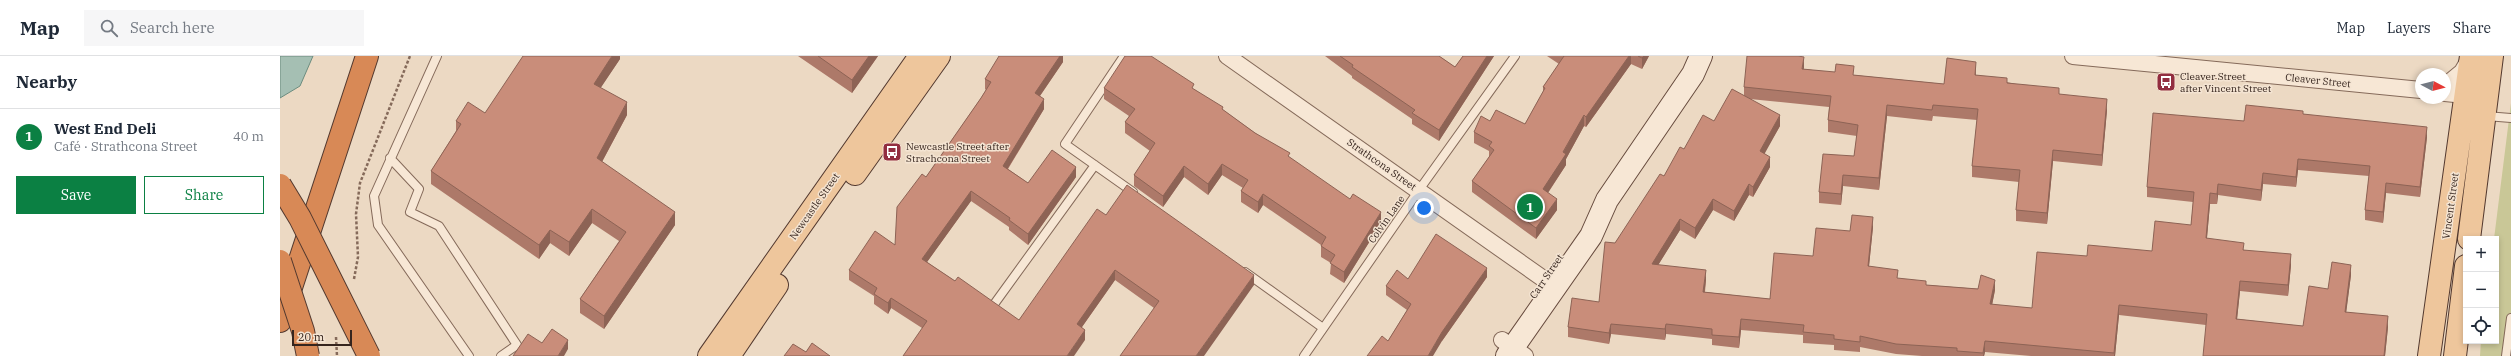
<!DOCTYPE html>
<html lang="en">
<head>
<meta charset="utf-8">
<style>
	:root { --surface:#fff; --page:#f6f6f7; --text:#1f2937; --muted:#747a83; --line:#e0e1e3; --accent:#0b8043 }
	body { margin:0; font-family:"IBM Plex Serif",serif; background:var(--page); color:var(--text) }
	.controls { position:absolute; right:12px; bottom:12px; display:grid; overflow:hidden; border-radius:0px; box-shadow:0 2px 6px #0003 }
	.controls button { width:36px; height:36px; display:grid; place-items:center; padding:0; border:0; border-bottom:1px solid var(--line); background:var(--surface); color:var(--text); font:20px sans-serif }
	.compass { position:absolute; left:2135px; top:12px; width:36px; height:36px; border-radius:50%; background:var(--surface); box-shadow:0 2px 6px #0003; rotate:97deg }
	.scale { position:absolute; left:12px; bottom:10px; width:60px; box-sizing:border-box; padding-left:4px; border:2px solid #36251e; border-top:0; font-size:11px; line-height:14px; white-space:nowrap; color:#36251e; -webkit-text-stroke:3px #f4e4d2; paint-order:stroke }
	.you { position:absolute; left:1144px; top:152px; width:14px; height:14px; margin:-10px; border:3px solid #fff; border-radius:50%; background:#1a73e8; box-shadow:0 0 0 6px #1a73e833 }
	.badge { display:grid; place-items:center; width:26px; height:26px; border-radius:50%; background:var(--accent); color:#fff; font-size:13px; font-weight:700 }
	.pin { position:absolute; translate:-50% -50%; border:2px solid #fff; box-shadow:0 1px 4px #0006 }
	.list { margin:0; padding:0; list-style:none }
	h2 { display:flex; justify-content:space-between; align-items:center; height:52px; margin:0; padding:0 16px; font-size:17px }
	h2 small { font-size:13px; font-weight:400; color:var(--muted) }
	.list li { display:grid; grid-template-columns:26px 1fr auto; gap:12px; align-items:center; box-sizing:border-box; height:56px; padding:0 16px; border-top:1px solid var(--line) }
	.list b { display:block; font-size:15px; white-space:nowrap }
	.list p { margin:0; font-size:13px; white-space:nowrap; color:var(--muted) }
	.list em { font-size:13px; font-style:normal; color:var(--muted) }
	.actions { display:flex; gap:8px; padding:12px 16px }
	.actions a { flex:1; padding:9px 0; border:1px solid var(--accent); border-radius:0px; text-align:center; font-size:14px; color:var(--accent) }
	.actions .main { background:var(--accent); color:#fff }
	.icon { flex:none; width:22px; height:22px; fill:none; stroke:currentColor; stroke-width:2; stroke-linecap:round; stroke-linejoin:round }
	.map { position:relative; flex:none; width:2231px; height:300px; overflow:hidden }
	header { display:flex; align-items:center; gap:24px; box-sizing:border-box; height:56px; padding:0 20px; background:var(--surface); border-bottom:1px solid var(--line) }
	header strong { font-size:19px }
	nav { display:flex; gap:22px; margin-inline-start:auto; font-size:14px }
	.search { width:280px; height:36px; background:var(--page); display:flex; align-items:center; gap:10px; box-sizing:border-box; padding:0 14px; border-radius:0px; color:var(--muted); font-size:15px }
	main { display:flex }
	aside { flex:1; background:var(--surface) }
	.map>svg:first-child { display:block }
</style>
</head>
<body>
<header>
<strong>Map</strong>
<div class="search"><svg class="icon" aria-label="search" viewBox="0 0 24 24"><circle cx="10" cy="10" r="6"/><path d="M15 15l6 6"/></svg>Search here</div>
<nav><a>Map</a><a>Layers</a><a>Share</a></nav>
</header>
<main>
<aside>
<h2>Nearby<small></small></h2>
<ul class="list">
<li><span class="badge">1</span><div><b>West End Deli</b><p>Café · Strathcona Street</p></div><em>40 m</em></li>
</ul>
<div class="actions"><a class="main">Save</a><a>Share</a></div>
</aside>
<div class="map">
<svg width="2231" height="300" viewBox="0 0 2231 300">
	<rect width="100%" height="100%" fill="#ecd9c3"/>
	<path fill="#c9c797" d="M2231,47v253h-31l1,-15h15v-102h-2z"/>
	<path fill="#a5bfb3" stroke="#6c8c7f" d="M0,0h33l-13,30 -20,12z"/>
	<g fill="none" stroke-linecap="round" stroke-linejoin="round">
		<defs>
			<path id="lane" d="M157,0l-63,140 4,29 91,131
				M844,0l-59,88 68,48
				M2206,60l25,2
				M110,102l29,31 -9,23 29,14 78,119 -16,11
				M965,216l78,56
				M715,247l100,-138
				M1024,300l115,-166 96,-134
				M2226,300l5,-38"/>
			<path id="street" d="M947,0l328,231
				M1793,0l348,34
				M2165,30l17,-14 7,-12
				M2165,37l30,3
				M1222,284l23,16"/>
			<path id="secondary" d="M1227,300l84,-120 16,-36 86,-126 8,-18"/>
			<path id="primary" d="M575,118l84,-118
				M2189,183l23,-183
				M429,300l211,-300
				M449,300l48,-71
				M2149,300l42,-300
				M2175,300l11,-90"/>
			<path id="highway" d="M0,265l87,-265"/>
		</defs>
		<use href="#lane" stroke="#856a5a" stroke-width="10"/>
		<use href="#street" stroke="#856a5a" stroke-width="18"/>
		<use href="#secondary" stroke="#674b3e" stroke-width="24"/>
		<use href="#primary" stroke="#53392f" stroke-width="24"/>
		<use href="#highway" stroke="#53392f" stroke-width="24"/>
		<path stroke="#856a5a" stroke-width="2.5" stroke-dasharray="3 2" stroke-linecap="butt" d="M74,223l4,-22 -2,-43 4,-31 50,-127
			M56,281l1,19"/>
		<use href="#lane" stroke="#f7e7d5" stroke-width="8"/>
		<use href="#street" stroke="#f7e7d5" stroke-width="16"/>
		<use href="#secondary" stroke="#f7e7d5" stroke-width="22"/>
		<use href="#primary" stroke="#eec69c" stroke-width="22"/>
		<use href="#highway" stroke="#d88956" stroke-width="22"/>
		<defs>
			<path id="highway-bridge" d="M0,129l20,33 69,138
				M0,205l23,70 5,25"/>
		</defs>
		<use href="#highway-bridge" stroke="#53392f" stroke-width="24" stroke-linecap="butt"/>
		<use href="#highway-bridge" stroke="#d88956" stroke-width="22"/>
	</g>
	<path fill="#ad7969" d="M340,0v3l-20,29 27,27 -25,47 73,63 -71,104 -24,-16v-14l39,-58 -27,-18 -23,33 -19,-13 -11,16 -108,-75v-13l25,-40v-10l29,-8z
		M518,0h80l-26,37z
		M783,0v6l-23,34 4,13 -36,60 20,14 48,-6 -48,68 -19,-15v-3l-38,-26 -44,61 28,19 64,39 87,-105 148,70 -100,23 -39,-28 -33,47 3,13 -163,-12 -31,-20 -3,6 -14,-10v-8l-25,-16v-10l46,-25 31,-68 55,-79 5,-8 -1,-1v-10z
		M1045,0h114l16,11 8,-11h31l-55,85 -27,-17v-5l-60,-41v-2z
		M1267,0h102l-7,13 -11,-5 -45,63 -2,-1 -18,33v6l-18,28 9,17 -21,29 -64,-47v-11l17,-24v-6l-15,-8v-11l16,-11 35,3 18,-32v-5l16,-23z
		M1524,13l50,6 90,9 32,-9 83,19 48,16 -5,56 -49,-5 -6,63 -31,-3v-11l3,-28 -47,-5v-11l5,-46 -44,-4 -1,5 -45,-5 -8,74 -36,-4 -2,19 -22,-2v-11l35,-36 3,-20 -29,-4v-12l1,-13 -79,-8 30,27 -16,27 6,14 -17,30 -4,-2 -15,26 -21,-11 -18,29 -15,-9 -22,35 48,15 -1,12 65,7 43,-43 37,-25 23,-4 -4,39 29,13 28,6 69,5 -3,15 40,3 55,-52 65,-5 39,-26 2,-23 -46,-5v-10l97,-66 59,-7 124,23 -7,60 -34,-4 -3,30 -18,-3v-10l4,-34 -71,-6 -2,17 -33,-3 -2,17 -43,-6 -1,9h-7l-3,34 84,27 -3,31 -48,-5 -3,28 66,7 25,-37 23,-14 -5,37 42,15 -3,29 -179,-31 -87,-10 -4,41h-84l-46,-4 -1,4h-62l-26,-2 -36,-7v5l-26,-2v-5l-31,-2v-8l-62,-5 -2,18 -27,-3v-6l-46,-5 -1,6 -54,-6 -2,10 -41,-7v-10l31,-25 16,-59 69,-94 30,-28 30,-26v-8z
		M824,32l90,1 187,134 -37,60 -14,-9 1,-11 -10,-6v-12l-58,-40 -5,8 -17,-11v-11l2,-3 -21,-13 -14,20 -24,-18 -21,30 -29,-21v-11l16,-24 -25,-18v-11l4,-6 -25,-17z
		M1207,221l-45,64h-54l19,-31 -21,-15v-9l22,-7z"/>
	<path fill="#8d6355" d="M332,0h8v3l-26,39v-14z
		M589,0h9l-26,37v-13z
		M780,0h3v6l-28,41v-10z
		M1207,0h7l-55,85v-11z
		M1349,0h2v8l-45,63v-10z
		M1364,0h5l-7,13v-11z
		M1524,1v11l-2,12v-11z
		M1696,6v11l-1,13v-11z
		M764,43v10l-41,67v-10z
		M1827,43v11l-5,56v-11z
		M347,46v13l-30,56v-13z
		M1607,49v11l-8,74v-12z
		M1304,59v11l-18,33v6l-23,35v-11z
		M1500,59v11l-20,36v-11z
		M2147,71v10l-7,60v-10z
		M1773,94v11l-6,63v-11z
		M1490,101v10l-17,30v-10z
		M2018,103v11l-2,17v-10z
		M942,108v11l-14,20v-11z
		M904,110v11l-21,30v-11z
		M796,111v10l-48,68v-11z
		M1983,117v11l-2,17v-11z
		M1563,119v11l-2,19v-11z
		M2106,127v10l-3,30v-11z
		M1469,128v11l-15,26v-10z
		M1938,128v11l-1,9v-10z
		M691,135v10l-49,68v-10z
		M1930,137v11l-4,44v-10z
		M983,138v11l-5,8v-11z
		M1277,143v11l-21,29v-11z
		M1433,143v11l-18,29v-11z
		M312,153v14l-23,33v-14z
		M395,156v13l-71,104v-13z
		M1101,156v11l-37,60v-11z
		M1593,161v10l-5,49v-10z
		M1400,163v11l-28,45v-11z
		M270,174v13l-11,16v-14z
		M2011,198v11l-3,31v-11z
		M2071,209v10l-6,47v-10z
		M1207,212v9l-45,64 -9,15h-5l14,-24z
		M835,214v10l-38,54v-10z
		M1426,214v10l-3,23v-11z
		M974,219v10l-50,71h-8z
		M1715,224v10l-5,25v-11z
		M1960,225v10l-4,38v-10z
		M611,242v10l-3,6v-11z
		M1839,249v10l-4,41h-1z
		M2108,260v11l-3,29h-1z
		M1461,263v11l-2,18v-11z
		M1331,268v10l-2,10v-11z
		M1386,268v10l-1,6v-11z
		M805,274v10l-11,16h-7z
		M288,284v9l-4,7h-6z
		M1705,285v11l-1,4h-1z"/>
	<path fill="#c98d7a" stroke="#8d6355" d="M243,0h89l-18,28 33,18 -30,56 78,54 -71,104 -24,-17 46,-67 -34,-23 -23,33 -19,-12 -11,15 -108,-74 30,-47 -5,-3 12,-19 17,11z
		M538,0h51l-17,24z
		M719,0h61l-25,37 9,6 -41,67 25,17 24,-33 24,17 -48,67 -19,-14 1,-2 -39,-27 -49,68 33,22 3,-4 61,43 78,-111 9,6 21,-30 127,90 -58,81h-76l39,-55 -44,-31 -38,54 8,6 -18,26h-164l24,-35 -36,-23 -3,5 -14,-9 3,-6 -28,-18 26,-39 20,14 2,-38 25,-33 4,3 55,-79 10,-16 -6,-3z
		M845,0h26l43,28 -2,4 31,19 -1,2 33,24 35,20 -2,3 62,43 3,-5 28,18 -37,60 -14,-9 5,-8 -14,-9 5,-9 -63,-43 -5,8 -17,-11 7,-11 -26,-16 -14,20 -24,-18 -21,30 -29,-21 21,-32 -30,-21 10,-13 -31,-21z
		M1060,0h99l16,11 8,-11h24l-48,74 -27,-17 3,-3 -63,-43 1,-2z
		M1283,0h66l-43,61 -2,-2 -21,37 3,2 -23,35 14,10 -21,29 -64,-47 22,-31 -5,-4 3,-4 -18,-10 7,-16 9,5 6,-11 29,14 20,-36 -2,-1 21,-31z
		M1358,0h6l-2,2z
		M1467,0h51l6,1 -2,12 33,3 1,-8 18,2 -1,9 91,9 3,-26 29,4 -1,13 32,3v5l52,5v6l48,5 -5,56 -49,-5 -6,63 -31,-3 4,-40 -48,-4 6,-57 -45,-4 -1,5 -45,-5 -8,73 -36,-3 -2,19 -22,-2 4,-38 31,2 4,-31 -30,-5 3,-24 -87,-9z
		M1452,33l48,26 -20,36 10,6 -17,30 -4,-3 -15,27 -21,-12 -18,29 -15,-9 -28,45 54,6 -3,22 67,7 4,-46 39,3 3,-28 34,3 2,-16 21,2 -5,49 30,4 -1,8 29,3v4l52,4 3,-14 14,5 -5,24 42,4 5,-56 50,4 1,-11 64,6 3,-30 36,4 3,-33 -47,-5 6,-74 91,8 2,-16 57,6v3l124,13 -7,60 -34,-4 -3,29 -18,-2 5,-44 -72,-7 -2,18 -33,-4 -2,17 -43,-6 -1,10 -7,-1 -4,45 38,5 -1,7 48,4 -3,31 -48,-4 -4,38 67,7 6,-40 19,3 4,-27 19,3 -6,47 43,4 -4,40h-181l4,-42 -88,-9 -5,48 -129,-12 -2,12 -26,-2v-3l-61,-4 -36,-8v6l-26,-3v-4l-31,-3 1,-7 -63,-6 -2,18 -27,-2v-6l-46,-5 -1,5 -54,-5 -2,9 -41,-6 4,-29 27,4 6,-60 10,1 45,-69 4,2 16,-29 4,2 19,-34 11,6z
		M1156,178l51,34 -45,64 -14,24h-61l15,-20 6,5 23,-37 -25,-18 11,-16 11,9z
		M272,273l16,11 -10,16h-45l15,-22 14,9z
		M532,287l18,13h-46l9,-12 13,8z"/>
	<defs>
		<symbol id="bus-square" viewBox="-11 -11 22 22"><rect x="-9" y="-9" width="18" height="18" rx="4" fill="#922d3f" stroke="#f4e4d2"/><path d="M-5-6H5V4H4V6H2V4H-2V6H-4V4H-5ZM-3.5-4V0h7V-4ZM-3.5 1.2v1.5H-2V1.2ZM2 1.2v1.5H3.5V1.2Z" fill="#fff"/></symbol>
	</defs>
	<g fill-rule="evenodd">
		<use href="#bus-square" x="1875" y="15" width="22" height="22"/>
		<use href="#bus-square" x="601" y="85" width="22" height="22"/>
	</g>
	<g text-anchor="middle" stroke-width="3" stroke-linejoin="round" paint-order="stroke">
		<g font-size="10" fill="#36251e" stroke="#f4e4d2" text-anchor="start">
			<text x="1900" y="24">Cleaver Street<tspan x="1900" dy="12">after Vincent Street</tspan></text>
			<text x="626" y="94">Newcastle Street after<tspan x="626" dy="12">Strachcona Street</tspan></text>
		</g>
		<g font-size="10" fill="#36251e" stroke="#f4e4d2">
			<text transform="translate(2038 24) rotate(6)" y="4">Cleaver Street</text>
			<text transform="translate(1102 108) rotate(35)" y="4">Strathcona Street</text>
			<text transform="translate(534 150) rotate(-55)" y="4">Newcastle Street</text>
			<text transform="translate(2170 150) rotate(-82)" y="4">Vincent Street</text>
			<text transform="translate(1106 163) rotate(-55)" y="4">Colvin Lane</text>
			<text transform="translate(1266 220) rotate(-56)" y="4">Carr Street</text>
		</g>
	</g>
</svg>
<div class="controls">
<button>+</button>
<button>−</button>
<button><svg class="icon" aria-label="locate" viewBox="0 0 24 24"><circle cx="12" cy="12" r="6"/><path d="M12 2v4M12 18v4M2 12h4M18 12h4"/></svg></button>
</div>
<svg class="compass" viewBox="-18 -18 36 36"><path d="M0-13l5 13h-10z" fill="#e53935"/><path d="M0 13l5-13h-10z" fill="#747a83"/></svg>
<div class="scale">20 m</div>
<div class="you"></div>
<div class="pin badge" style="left:1250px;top:151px">1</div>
</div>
</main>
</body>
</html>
